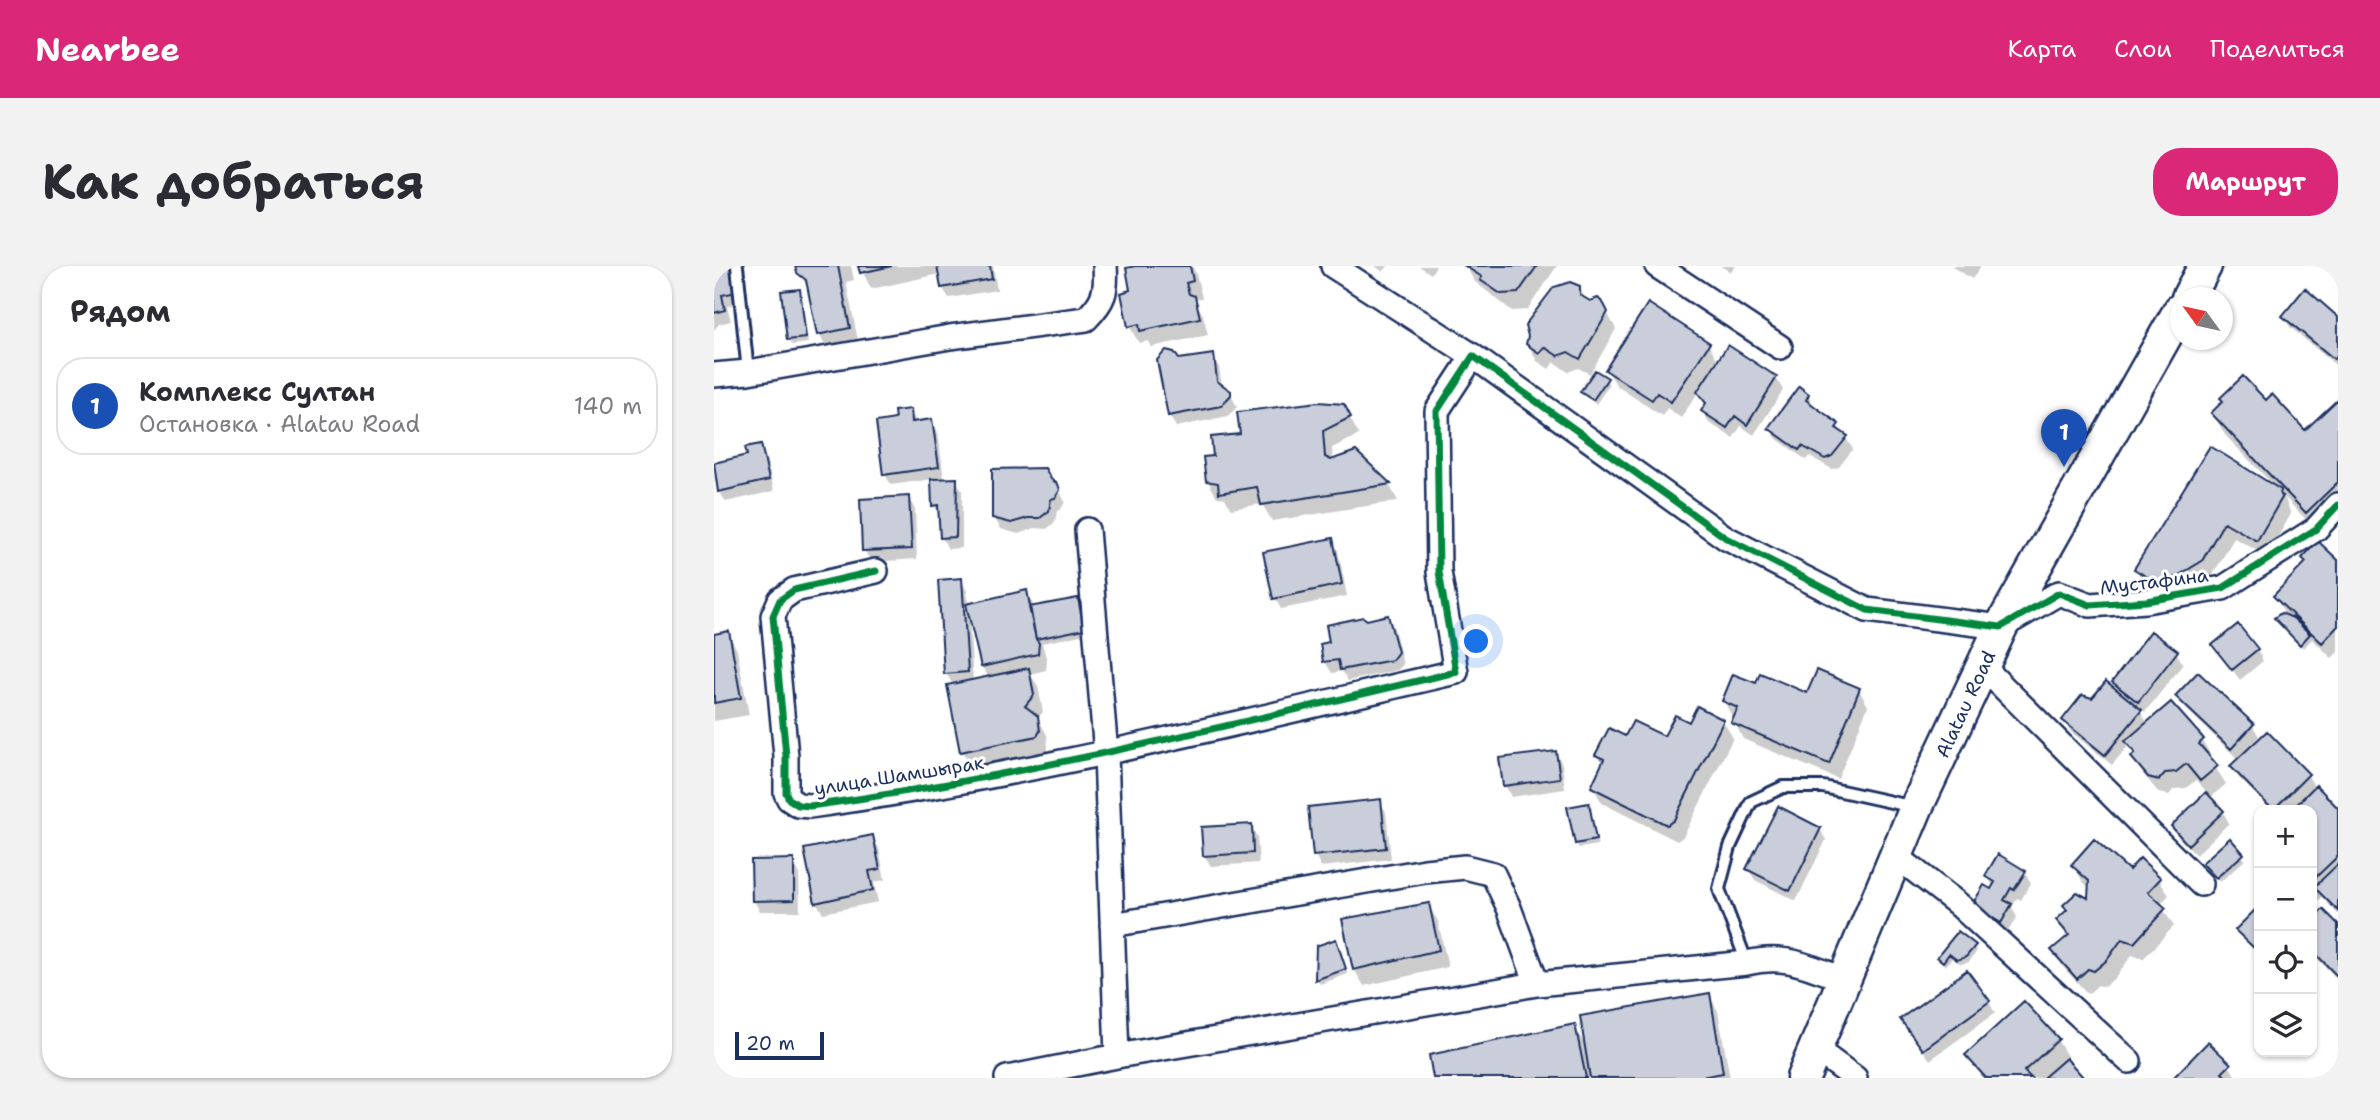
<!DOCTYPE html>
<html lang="ru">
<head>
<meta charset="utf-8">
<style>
	:root { --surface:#fff; --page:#f2f2f3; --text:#2b2b33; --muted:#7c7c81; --line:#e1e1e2; --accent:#db2777 }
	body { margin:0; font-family:"Shantell Sans",sans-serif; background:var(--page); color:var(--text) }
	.controls { position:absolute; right:21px; bottom:21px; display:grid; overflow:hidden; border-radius:14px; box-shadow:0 2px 5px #0004 }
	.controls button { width:63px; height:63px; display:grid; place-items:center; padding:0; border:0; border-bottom:2px solid var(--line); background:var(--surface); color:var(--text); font:35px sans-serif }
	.compass { position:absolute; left:1456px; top:21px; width:63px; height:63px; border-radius:50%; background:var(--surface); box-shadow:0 2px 5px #0004; rotate:303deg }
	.scale { position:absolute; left:21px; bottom:18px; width:89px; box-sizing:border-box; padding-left:7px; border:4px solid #1b2f5e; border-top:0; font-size:19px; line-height:24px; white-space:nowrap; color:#1b2f5e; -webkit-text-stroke:5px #fff; paint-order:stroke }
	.you { position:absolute; left:763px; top:376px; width:24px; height:24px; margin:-18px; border:5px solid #fff; border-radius:50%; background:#1a73e8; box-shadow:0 0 0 10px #1a73e833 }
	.badge { display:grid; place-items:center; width:46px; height:46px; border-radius:50%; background:var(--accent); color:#fff; font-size:23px; font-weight:700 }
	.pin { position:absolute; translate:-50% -58px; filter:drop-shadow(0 2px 4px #0008) }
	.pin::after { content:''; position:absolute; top:37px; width:24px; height:21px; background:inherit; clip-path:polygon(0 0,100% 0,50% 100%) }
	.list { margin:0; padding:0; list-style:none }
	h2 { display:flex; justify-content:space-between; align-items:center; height:91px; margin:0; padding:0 28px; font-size:30px }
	h2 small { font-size:23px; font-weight:400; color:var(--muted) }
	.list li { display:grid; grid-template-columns:46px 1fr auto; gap:21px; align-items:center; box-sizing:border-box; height:98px; margin:0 14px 14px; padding:0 14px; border:2px solid var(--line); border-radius:28px }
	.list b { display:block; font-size:26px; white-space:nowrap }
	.list p { margin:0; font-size:23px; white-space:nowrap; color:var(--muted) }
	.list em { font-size:23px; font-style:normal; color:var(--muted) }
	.icon { flex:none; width:38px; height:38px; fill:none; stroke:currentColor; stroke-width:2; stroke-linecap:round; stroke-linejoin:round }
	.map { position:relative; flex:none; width:1624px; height:812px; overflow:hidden; border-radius:28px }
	header { display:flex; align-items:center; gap:42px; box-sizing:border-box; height:98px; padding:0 35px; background:var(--accent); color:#fff }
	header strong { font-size:33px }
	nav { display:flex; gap:38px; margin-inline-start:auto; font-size:24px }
	.intro { display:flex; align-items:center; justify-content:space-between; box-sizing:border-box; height:168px; padding:0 42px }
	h1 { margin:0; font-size:49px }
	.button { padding:18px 32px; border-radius:28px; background:var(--accent); color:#fff; font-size:24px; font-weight:700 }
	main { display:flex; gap:42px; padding:0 42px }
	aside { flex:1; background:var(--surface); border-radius:28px; box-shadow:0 2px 5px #0004 }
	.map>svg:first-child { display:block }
</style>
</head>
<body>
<header>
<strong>Nearbee</strong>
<nav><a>Карта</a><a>Слои</a><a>Поделиться</a></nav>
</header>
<div class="intro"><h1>Как добраться</h1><a class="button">Маршрут</a></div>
<main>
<aside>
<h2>Рядом<small></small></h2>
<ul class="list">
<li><span class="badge" style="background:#1a4fb4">1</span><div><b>Комплекс Султан</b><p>Остановка · Alatau Road</p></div><em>140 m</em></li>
</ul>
</aside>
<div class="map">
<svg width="1624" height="812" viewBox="0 0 1624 812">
	<rect width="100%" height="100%" fill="#fff"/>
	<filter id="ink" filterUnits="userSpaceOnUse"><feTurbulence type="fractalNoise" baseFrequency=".0143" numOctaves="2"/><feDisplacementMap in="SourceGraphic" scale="14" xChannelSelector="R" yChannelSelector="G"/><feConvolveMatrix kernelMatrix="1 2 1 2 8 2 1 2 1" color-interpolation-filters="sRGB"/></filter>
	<g filter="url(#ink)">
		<path fill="#0003" fill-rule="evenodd" d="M0,0h10l19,37 -16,3 4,15 -12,3 -5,6z
			M83,0h54l3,14 -8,2 13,63 -31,6 -9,-17 -11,-45z
			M146,0h133l4,24 -48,8 -7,-11 -2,-13 -69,15z
			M429,0h49l4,7 6,25 -8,1 9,16 5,20 -57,12 -3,-6 -9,2 -10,-17 3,-34z
			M661,0h13l-5,6z
			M705,0h17l-5,8z
			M752,0h91l-30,44 -15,1 -38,-30z
			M1006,0h16l-5,6z
			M1238,0h29l-9,13z
			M865,21l7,13 17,5 13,24 -26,45 -12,-6 -10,4 -14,-10 -5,7 -12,-8 -9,-17z
			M85,24l3,6 6,47 -16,2 -3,-5z
			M1570,50l54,3v48l-48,-40z
			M994,78l11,18 9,-15 48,31 7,12 -29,45 -13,-9 -8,12 -24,-15 -6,-12 4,-6 -8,-14 -18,27 -14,-10 -5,8 -45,-30 -10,-16z
			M452,85l12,9 35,-4 6,11 3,19 8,6 7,15 -9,9 -52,11 -7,-12 -10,-55z
			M892,114l3,5 -13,19 -11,-7 -3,-5z
			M1094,129l7,12 22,18 16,24 -14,18 -7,2 -23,-13 -3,4 -29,-21 -7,-11z
			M1624,135v113l-19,19 -35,-36 7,17 -24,42 -33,-18 -23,40 -25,15 -19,6 -22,-14 -9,-16 139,-82 -50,-52 -12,-22 53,-11 39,31z
			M629,139l16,30 -27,13 1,13 23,-8 33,32 9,16 -126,20 -10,-17 -31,5 -6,-11 -8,-1 -10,-17 8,-22 27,-23z
			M196,145l7,12 14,-2 7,11 6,48 12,-1 6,12v57l-14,1 -6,-11 -1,-21 -7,-12 -1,-26 -42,6 -6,-11 12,-53z
			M46,180l6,11 8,34 -48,11 -7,-11 -5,-26 35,-8z
			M343,219l8,17 -4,7 -4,2 -2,11 -8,7 -12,-1 -17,6 -17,-5 -7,-11z
			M194,232l7,11 2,50 -46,3 -7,-12z
			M618,274l6,11 9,45 -66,13 -6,-11z
			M1624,297v89l-6,6 -20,-19 -8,9 -25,-25 8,-5 -12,-21z
			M247,314l6,11 1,14 58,-13 9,16 42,-8 3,5 6,29 -44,9 5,18 -1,9 -16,4 8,12 5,26 -5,6 9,17 1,14 -2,3 -74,16 -10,-17 -9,-66 -7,-12zM255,352h2l11,49 7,11 -16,3z
			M673,351l7,11 9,36 -5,6 -50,11 -6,-10 -10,2 -7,-11 -3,-17 9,-2 36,-21z
			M14,367l9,17 12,65 -35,6v-85z
			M1500,379l43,5 6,11 -23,19z
			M1462,386l7,12 -38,48 -7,-5 10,17 54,16 10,17 -2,2 16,25 -16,14 13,14 6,11 -33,32 -17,-17 -6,-11 35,-34 -12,-13 -10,8 -12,1 -5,6 -10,-2 -16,-19 -14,-29 -17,20 -42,-34 -6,-11 28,-20 29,-5 -7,-13z
			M1043,419l51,10 51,-5 9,16 -30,73 -95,-40 -19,-38z
			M1463,430l75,29 7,11 -6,7 2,2 12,-12 41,43 8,13 22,21v104l-16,-17 -7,7 -3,-4v-90h-41l-32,-32 -7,-11 7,-7 -55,-53z
			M1009,455l10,17 -50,99 -6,4 -75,-38 -9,-16 10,-22 -6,-11 29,-16 39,1 24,-15z
			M841,486l7,12 3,25 -54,8 -6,-12z
			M666,535l6,11 5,47 -70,8 -6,-12z
			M874,539l10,40 -19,3 -3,-5z
			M537,560l6,11 2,26 -48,3 -7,-11z
			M1106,563l6,11 -30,61 -41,-21 -7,-11z
			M158,571l7,11 6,32 -11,2 4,20 -55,11 -7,-11z
			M1528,589l3,5 -25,22 -13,-14z
			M79,595l6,11 1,39h-40l-7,-11z
			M1359,599l86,14 10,16 -9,10 14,21 -31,33 -11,-4 -16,22 -12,10 -6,-2 -10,9 -25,-27 -9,-16 14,-13 -10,-17 31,-20 1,-13 -7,-6z
			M1310,606l7,11 -10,17 -4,-2 -5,10 5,9 -10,16 -26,-16 13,-30 -7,-11z
			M714,639l10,16 10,46 -84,19 -10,-17z
			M1542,645l3,3 -1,38 -20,-22z
			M1609,646l15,14v54l-26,-27v-30z
			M1244,668l19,17 -8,11 -8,2 -9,-6 -6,8 -7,-9z
			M624,680l10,28 -28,10 -3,-5z
			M995,729l9,16 12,67h-295l139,-52 13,22z
			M1275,736l6,11 -65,47 -28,-40z
			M1343,774l10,16 -3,2 18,20h-99l-16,-23z
			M1515,800l8,12h-62z"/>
		<path fill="#caceda" stroke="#1b2f5e" stroke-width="2" d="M0,0h18l5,26 -15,3 3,15 -11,3z
			M81,0h43l12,62 -33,7 -11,-55 -9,-7z
			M144,0h34l-32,7z
			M223,0h53l2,13 -51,9z
			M421,0h55l3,15 -7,2 3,11 6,2 5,22 -60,13 -1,-7 -11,3 -7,-34 9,-3 -4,-22z
			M751,0h72l-19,27 -17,1 -21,-14 2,-3z
			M856,16l10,4v9l10,6 8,-3 6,6 4,8 -28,47 -12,-7 -10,4 -14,-9 -5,6 -13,-9 2,-8 -3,-11 29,-38z
			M1591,22l33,29v37l-4,5 -52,-43z
			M86,23l6,49 -19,2 -6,-49z
			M934,37l62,40 -39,59 -14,-9 -5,7 -47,-30z
			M1014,79l49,32 -30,48 -12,-9 -8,12 -26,-17 5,-8 -9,-11z
			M452,84l8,2 5,7 35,-5 3,27 14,10v4l-10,11 -53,10 -11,-56z
			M881,104l13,8 -15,22 -13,-8z
			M1529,110l23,24 6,-6 33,36 33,-31v83l-32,31 -95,-100 12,-12 -3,-3z
			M1085,120l10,8 -3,6 33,24 -3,4 12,8 -16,20 -7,3 -23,-13 -3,4 -31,-22z
			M604,136l26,2 7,13 -28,14 2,26 6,3 25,-9 35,33 -130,21 -4,-18 -38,6 -1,-10 -12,-2 -3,-24 10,-1 -2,-19 29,-3 -3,-22z
			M197,143l1,13 20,-3 7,48 -56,8 -7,-53 19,-3 -1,-8z
			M47,178l8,36 -51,12 -4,-29 33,-8 -2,-8z
			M1496,180l71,44 -1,5 3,1 -26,45 -33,-19 -22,39 -26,16 -19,6 -23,-14z
			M331,202l6,11 7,5 2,6 -5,8 -4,1 -2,12 -9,7h-12l-17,5 -19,-5v-49z
			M243,212l-1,59 -16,1 -2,-33 -6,1 -1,-27z
			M195,230l3,53 -50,2 -2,-52z
			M619,272l9,46 -69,15 -10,-47z
			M1604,275l20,19v66l-16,17 -49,-47 33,-34 -4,-4z
			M248,312l6,94 -24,2 -6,-94z
			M313,324l9,49 3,4 -1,11 -57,13 -15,-63z
			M364,332l6,31 -48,10 -7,-32z
			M1567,347l12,5 17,16 -10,11 -26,-27z
			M674,349l10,37 -6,8 -52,10 -2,-10 -15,2 -3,-18 9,-2 -3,-17 37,-8 4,3z
			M1524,358l20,25 -26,21 -20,-25z
			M15,365l12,67 -27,5v-69z
			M1437,365l27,20 -40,51 -26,-20z
			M315,402l5,27 -9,11 13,10 2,15 -3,5 -77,16 -13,-67z
			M1103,404l43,18 -31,76 -98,-41 7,-15 -16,-7 11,-27 23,9 4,-10 47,20z
			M1484,406l56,52 -23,25 -56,-53z
			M1392,415l36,29 -37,45 -43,-35 20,-25 10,3z
			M1457,436l33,37 -5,5 19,22 -18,15 -14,-17 -10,8 -11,1 -6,7 -11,-3 -17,-20 4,-4 -10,-12z
			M983,440l27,14 -50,100 -7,5 -76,-38 13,-28 -9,-4 14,-27 16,8 8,-15 31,15 11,-21 14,7z
			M1553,465l42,43 -36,36 -43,-44z
			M842,485l4,27 -57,8 -4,-28z
			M1602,519l22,23v48l-26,25v-71h-21z
			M1492,526l18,19 -36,34 -17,-19z
			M667,533l5,49 -73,8 -5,-49z
			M875,537l7,37 -21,4 -8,-37z
			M1064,540l43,22 -31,63 -44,-22z
			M538,558l1,29 -50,3 -2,-29z
			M159,569l7,34 -11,2 4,19 -58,13 -11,-54z
			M1516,572l14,16 -28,24 -14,-15z
			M1380,573l35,31 11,-12 21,20 -13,14 18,16 -32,35 -12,-4 -15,21 -13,11 -6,-2 -11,10 -26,-29 18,-15 -13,-15 11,-10 -4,-5 14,-13 11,6 1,-17 -18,-16z
			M1284,588l28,17 -12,19 -3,-2 -7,12 8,4 -11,19 -29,-18 12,-20 7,4 4,-7 -10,-6z
			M80,593v41l-42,1 -1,-41z
			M1624,598v47l-24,-24z
			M715,637l10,47 -86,20 -11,-51z
			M1542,643l3,3v31l-5,5 -19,-18z
			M1609,643l15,15v53l-26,-27v-29z
			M1244,665l18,14 -10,12 -9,3 -8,-6 -6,8 -6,-5z
			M622,673l10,30 -31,11 1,-34z
			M1253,704l23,31 -67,49 -23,-31z
			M996,727l13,80 -27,5h-106l-10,-62z
			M1310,735l35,38 -35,32 7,7h-45l-21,-23z
			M861,758l11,54h-153l-4,-23z
			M1494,776l23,22 -9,9 5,5h-54z
			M1352,792l18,20h-41z"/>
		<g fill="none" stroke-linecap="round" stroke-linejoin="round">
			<defs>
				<path id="service" d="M23,0l11,106
					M1033,697l-28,-74 11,-42 21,-45 32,-15h40l91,20"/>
				<path id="minor" d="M619,0l140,90
					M943,0l123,81
					M0,109l34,-3 202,-35 136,-18c18,-18 21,-27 19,-53
					M373,264l19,224 11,302 420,-72 210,-21c38,-10 61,4 97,16
					M162,305l-82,19 -14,10 -7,16 13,140v37l3,6 9,6 12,1c218,-30 431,-84 646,-134l-17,-100 -2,-161 36,-55 253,182 141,72 134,17 58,-34 31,12 56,-4 77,-13 93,-59 22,-24
					M1269,401l218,217
					M1182,590l62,48 171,157
					M398,659l313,-54 40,-4 28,7 16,34 28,76
					M1100,782l41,30
					M293,812l110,-22"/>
				<path id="secondary" d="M1474,32l17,-32
					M1089,812l113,-270 85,-181 179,-317"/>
			</defs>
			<use href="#service" stroke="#1b2f5e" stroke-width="16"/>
			<use href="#minor" stroke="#1b2f5e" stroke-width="28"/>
			<use href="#secondary" stroke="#1b2f5e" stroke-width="37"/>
			<use href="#service" stroke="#fff" stroke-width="10"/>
			<use href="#minor" stroke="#fff" stroke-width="23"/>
			<use href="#secondary" stroke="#fff" stroke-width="32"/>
			<defs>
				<path id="cycleway" d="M162,305l-82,19 -14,10 -7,16 13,140v37l3,6 9,6 12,1c218,-30 431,-84 646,-134l-17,-100 -2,-161 36,-55 253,182 141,72 134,17 58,-34 31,12 56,-4 77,-13 93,-59 22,-24"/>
			</defs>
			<use href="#cycleway" stroke="#fff" stroke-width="11"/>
			<use href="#cycleway" stroke="#00873e" stroke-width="7"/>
		</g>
	</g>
	<g text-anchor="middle" stroke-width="6" stroke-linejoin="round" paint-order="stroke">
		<g font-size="19" fill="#1b2f5e" stroke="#fff">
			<text transform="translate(1440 315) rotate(-7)" y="7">Мустафина</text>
			<text transform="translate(1251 438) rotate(-65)" y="7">Alatau Road</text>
			<text transform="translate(185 509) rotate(-9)" y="7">улица Шамшырак</text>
		</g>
	</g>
</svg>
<div class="controls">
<button>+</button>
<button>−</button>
<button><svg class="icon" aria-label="locate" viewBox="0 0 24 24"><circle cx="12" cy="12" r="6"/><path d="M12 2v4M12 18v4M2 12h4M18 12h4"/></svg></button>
<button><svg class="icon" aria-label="layers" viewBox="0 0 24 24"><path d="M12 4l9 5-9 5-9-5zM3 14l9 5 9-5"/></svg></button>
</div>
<svg class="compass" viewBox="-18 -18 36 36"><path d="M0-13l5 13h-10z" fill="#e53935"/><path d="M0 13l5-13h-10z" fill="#7c7c81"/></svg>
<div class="scale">20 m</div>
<div class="you"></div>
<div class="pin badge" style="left:1350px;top:201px;background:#1a4fb4">1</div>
</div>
</main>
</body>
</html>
